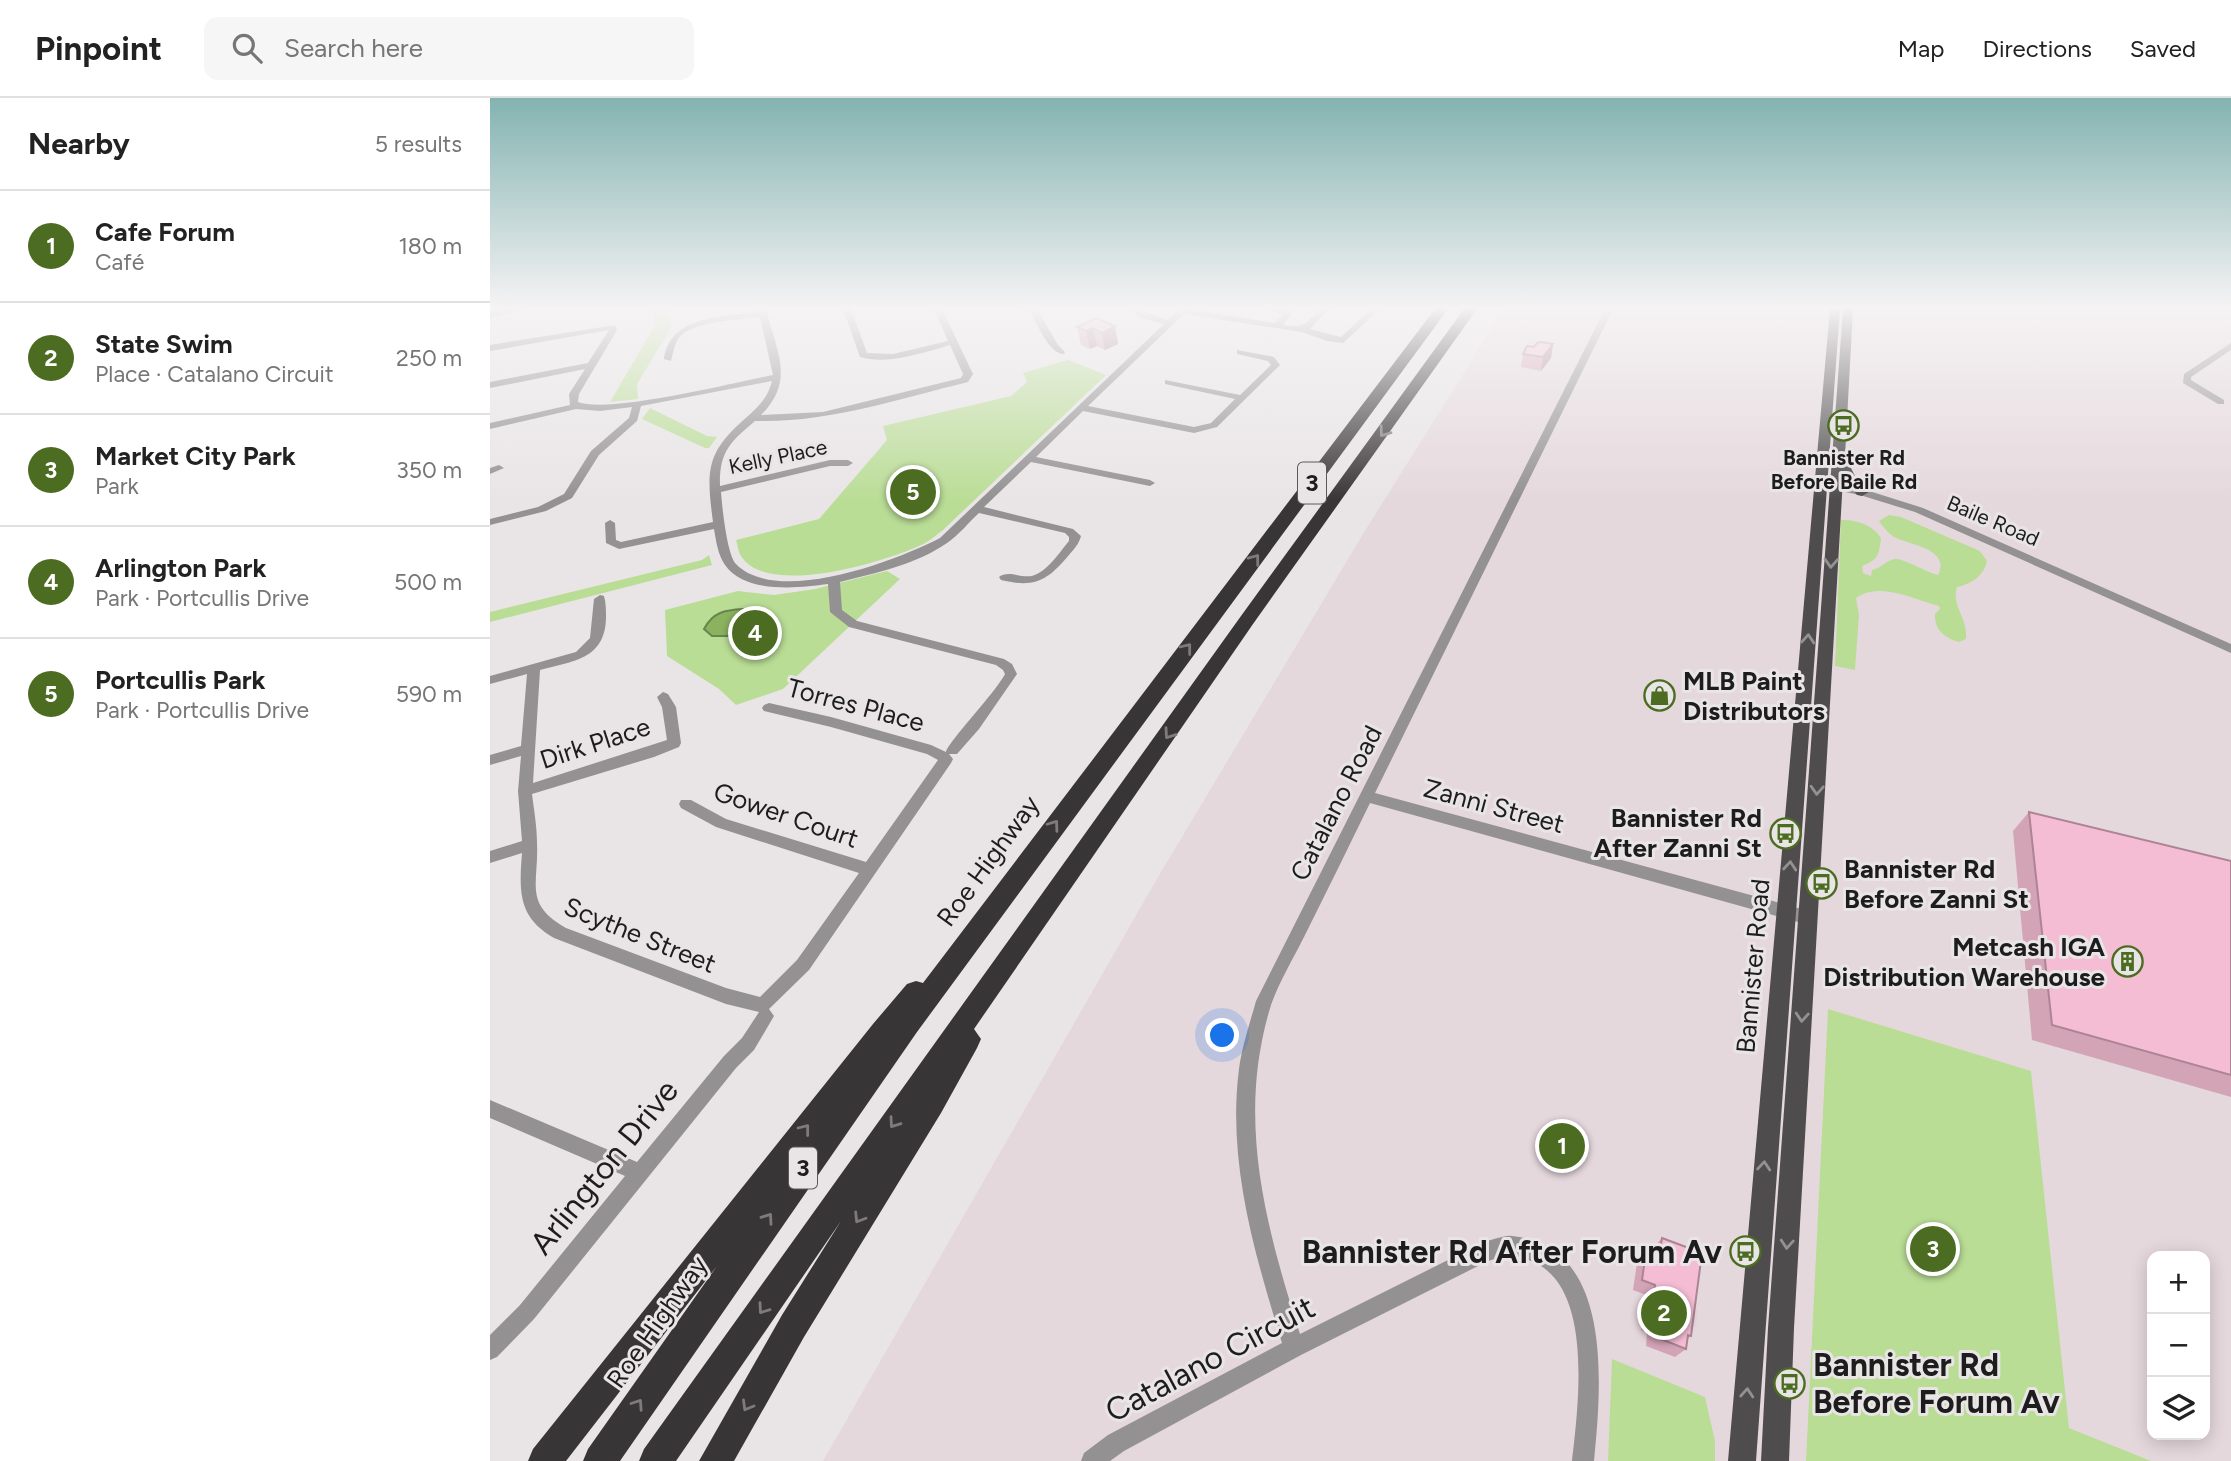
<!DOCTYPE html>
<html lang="en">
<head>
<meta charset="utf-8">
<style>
	:root { --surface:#fff; --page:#f6f6f6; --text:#222; --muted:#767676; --line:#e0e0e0; --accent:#4c6c22 }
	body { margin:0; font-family:Figtree,sans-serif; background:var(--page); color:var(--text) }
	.controls { position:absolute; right:21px; bottom:21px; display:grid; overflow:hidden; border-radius:14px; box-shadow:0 4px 18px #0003 }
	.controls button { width:63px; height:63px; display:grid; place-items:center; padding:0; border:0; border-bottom:2px solid var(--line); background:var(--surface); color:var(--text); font:35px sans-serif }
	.you { position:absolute; left:733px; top:938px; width:24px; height:24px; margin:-18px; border:5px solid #fff; border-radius:50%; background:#1a73e8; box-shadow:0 0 0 10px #1a73e833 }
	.badge { display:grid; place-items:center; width:46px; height:46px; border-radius:50%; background:var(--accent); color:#fff; font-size:23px; font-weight:700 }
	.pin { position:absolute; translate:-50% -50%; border:4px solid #fff; box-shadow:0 2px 7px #0006 }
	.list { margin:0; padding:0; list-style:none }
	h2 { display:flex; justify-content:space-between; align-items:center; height:91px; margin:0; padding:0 28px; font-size:30px }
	h2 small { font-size:23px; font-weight:400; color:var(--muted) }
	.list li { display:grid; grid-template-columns:46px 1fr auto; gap:21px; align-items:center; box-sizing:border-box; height:112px; padding:0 28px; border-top:2px solid var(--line) }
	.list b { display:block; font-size:26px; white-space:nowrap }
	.list p { margin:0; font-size:23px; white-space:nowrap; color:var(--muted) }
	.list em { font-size:23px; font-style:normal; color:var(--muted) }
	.icon { flex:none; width:38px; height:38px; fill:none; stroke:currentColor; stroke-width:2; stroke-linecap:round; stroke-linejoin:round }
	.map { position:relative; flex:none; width:1741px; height:1363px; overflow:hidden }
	header { display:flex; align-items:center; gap:42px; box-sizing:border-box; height:98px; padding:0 35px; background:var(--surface); border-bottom:2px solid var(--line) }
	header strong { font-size:33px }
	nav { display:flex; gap:38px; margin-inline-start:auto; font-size:24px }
	.search { width:490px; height:63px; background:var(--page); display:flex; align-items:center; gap:18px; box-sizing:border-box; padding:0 24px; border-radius:14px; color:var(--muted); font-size:26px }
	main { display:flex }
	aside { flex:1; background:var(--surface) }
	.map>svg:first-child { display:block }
</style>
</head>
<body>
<header>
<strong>Pinpoint</strong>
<div class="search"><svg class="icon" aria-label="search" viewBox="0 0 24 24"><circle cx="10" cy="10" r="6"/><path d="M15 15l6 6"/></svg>Search here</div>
<nav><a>Map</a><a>Directions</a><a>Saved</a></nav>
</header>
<main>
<aside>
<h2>Nearby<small>5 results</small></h2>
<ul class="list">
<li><span class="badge">1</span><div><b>Cafe Forum</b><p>Café</p></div><em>180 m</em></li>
<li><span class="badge">2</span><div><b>State Swim</b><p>Place · Catalano Circuit</p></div><em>250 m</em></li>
<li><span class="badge">3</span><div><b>Market City Park</b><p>Park</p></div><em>350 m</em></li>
<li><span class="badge">4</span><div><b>Arlington Park</b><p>Park · Portcullis Drive</p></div><em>500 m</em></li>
<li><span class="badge">5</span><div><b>Portcullis Park</b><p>Park · Portcullis Drive</p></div><em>590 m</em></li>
</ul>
</aside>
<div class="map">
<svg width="1741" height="1363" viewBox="0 0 1741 1363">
	<rect width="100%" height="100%" fill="#e9e5e6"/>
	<path fill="#e5d8dd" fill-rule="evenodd" d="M1014,211h727v1152h-1408l335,-584 205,-343zM1662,1158h53v179h-53z"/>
	<path fill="#badd96" d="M163,211h15l3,19 -34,56 1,15 -28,3 45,-77z
		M578,262l38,15 -163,155c-7,5 -14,12 -22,15 -36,17 -154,53 -180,11 -3,-4 -3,-11 -5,-16l83,-21 68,-79 -4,-14 128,-30 16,-14 -4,-9z
		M160,310l57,28 10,1 -8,11h-4l-63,-29z
		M1399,417l12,2 79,34 7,10c-3,15 -16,23 -30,26 -6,19 11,30 9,52l-7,3c-14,-4 -25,-12 -24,-28l5,-5 -1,-3c-26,-7 -59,-25 -83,-8l3,17 -4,55 -20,-4 6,-146c15,-1 32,5 40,18 -2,16 -2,22 -19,28l1,7 8,3 1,-6c9,-2 14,-9 22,-11 7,-2 32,13 44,16 13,-26 -28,-30 -44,-38 -6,-4 -11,-10 -15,-16z
		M219,457l3,10 -222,57v-10l212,-52z
		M397,473l13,8 -117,110 -47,16 -17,-16 -52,-33 -2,-46 73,-19 36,4 41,-6z
		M1338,911l203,62 38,357 82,33h-345z
		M1122,1261l93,38 10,44v20h-107z"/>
	<path fill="#8bb25f" stroke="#6a854c" stroke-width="2" d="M253,511l8,7 -2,6 -20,14h-17l-8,-7c9,-17 21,-19 39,-20z"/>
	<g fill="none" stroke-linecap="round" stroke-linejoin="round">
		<path fill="#939191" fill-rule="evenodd" d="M16,211h17l-33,9v-6z
			M268,211h8c10,42 30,71 -5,106l62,-3 138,-34 2,-4 -13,-29c-28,8 -61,20 -90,12l-17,-48h8l16,44 26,1 55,-13 -14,-32h8l31,65 -5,8c-70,17 -140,41 -213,39 -25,21 -36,31 -35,65l110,-26h18l5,3 -5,3h-18l-109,26c1,14 6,63 15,72 41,42 160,-3 204,-26l224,-214 -23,-6 -12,-9c13,0 26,7 39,11l11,-11h9l87,14 8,-9 -19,-5h32l-13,16c22,3 22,0 37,-16h9l-19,20 31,8 30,-28h9l-37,34 -16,-2 -25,-9 -118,-18 -96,92 106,21 17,-4 24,-24 -70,-15v-4l75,15 31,-30 -3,-4 -31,-7v-4l37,7 6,8 -63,62 -23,6 -111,-22 -47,46 114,23 5,3 -5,3 -119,-24 -47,45 89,22 8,7c-2,8 -7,13 -12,19 -22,26 -34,33 -68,25l-2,-3c9,-7 21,1 33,-1 15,-4 27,-23 37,-35v-4l-4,-4 -86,-20c-10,9 -20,22 -32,30 -30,21 -71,30 -107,39l2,28 15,11 147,38 8,5 5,10 -38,55 -22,25h-8l4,5 -2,4 -142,207 -40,39 5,7 -20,34 -18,18 -202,251 -37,38 -7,3v-25l30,-30 105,-129 -135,-58v-18l147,62 87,-106 18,-18 17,-26 -33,-8 -172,-66c-36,-21 -35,-46 -32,-85l-32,10v-12l32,-10 -4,-50 3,-35 -31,9v-10l31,-9 6,-72 -37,10v-8l86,-24 14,-14 4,-39 6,-4 4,1c2,7 2,14 2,22 -1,42 -34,43 -66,52l-7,113 134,-43 -5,-33 -5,-10 6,-5 5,2 8,13 5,36 -2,4 -25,10 -122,37c2,16 5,33 5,49 2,40 -14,61 29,85l160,60 34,9 37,-37 62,-87 -143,-46 -35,-19 -2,-4 2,-4h10l35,19 140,43 72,-102 -11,-6 -96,-27 -67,-16 -2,-3 2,-3 5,-2 62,14 100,28 15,7c2,-10 50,-60 59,-78l-2,-4 -7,-5 -147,-38 -19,-15 -2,-28c-29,4 -83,10 -103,-19 -7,-10 -9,-24 -11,-36l-95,20 -13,-6 -1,-20 5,-3 5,3 1,17 5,2 92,-20c-7,-53 -7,-70 35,-106 12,-11 20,-19 24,-35l-131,25 -4,15 -38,34 -27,43 -26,13 -56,14v-6l48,-12 26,-13 27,-43 38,-33 3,-11 -32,4 -24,-2 -86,20v-6l80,-18 -1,-11 16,-25 -95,19v-6l98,-19 21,-33 -119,21v-6l125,-20 2,5 -38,64 -1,8c31,12 155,-19 195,-27l-13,-58c-21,3 -70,4 -82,22 -4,7 -5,15 -7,22l-7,-2c6,-44 59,-42 95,-47z
			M539,211h8l21,36 7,7 -1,2c-16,0 -27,-32 -35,-45z
			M1115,211h8l-238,484 434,118 6,2 2,5 -2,5 -6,2 -439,-122c-22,45 -44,90 -66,134 -11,22 -25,45 -33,68 -35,113 -6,219 29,329l186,-93c8,-1 18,-6 26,-5 103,10 89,152 82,225h-22c6,-54 24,-183 -47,-202 -5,-1 -10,-3 -16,-3 -7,0 -14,3 -21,5l-187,94 -177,96 -14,10h-29l3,-8 24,-18 174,-92c-27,-88 -55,-181 -43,-274 3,-23 11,-46 17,-68z
			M1741,245v7l-40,27v3l33,20v4h-6l-35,-21 1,-9z
			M9,367l5,3 -14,6v-6z
			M1329,383l47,9 57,18 308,136v9l-316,-141 -55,-17 -45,-9 -1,-2z"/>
		<path fill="#4f4c4d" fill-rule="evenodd" d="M1340,211h10l-84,1152h-28z
			M1353,211h10l-8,147 12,24 12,12 -7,4 -5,-1 -14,-17 -49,850 -5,133h-28l7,-133z"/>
		<path fill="#383536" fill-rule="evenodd" d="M945,211h13l-531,723 -297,429h-37l5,-12 129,-183 -151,195h-38l5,-12 340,-425 34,-40 9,-3 7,2z
			M974,211h13l-224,315 -279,405 7,10 -4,9 -36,65 -137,224 -70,124h-35l83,-146 59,-94 -165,240h-37l5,-12 597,-833z"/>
	</g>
	<path fill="#d3a3b6" d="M625,228l3,18 -13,6 -8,-4 -7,3 -9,-4 -4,-18z
		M1063,246l-2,14 -10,13 -20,-4 2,-13 11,-7z
		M1539,714l202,49v236l-199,-57 -19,-209z
		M1172,1140l29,98 -4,3 -1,10 -11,8 -29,-11 1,-13 -6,-3 5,-35 -13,-5 4,-27 9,-11 6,2v-5z"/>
	<path fill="#ac8494" d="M625,228l3,18 -13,6 -3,-17z
		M603,230l4,18 -7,3 -4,-18z
		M1063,246l-2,14 -10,13 2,-14z"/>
	<path fill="#f5bdd4" stroke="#ac8494" stroke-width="2" d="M606,220l19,8 -13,7 -9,-5 -7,3 -9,-4z
		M1051,244l12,2 -10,13 -20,-3 4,-8 7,1 3,-4z
		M1539,714l202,49v214l-179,-50z
		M1172,1140l40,15 -11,83 -3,-1 -2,14 -30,-12 1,-13 -7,-3 5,-36 -13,-5 4,-28 13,4z"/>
	<defs><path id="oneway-chevron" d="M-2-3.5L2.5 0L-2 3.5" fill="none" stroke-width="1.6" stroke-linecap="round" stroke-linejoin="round" transform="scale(1.75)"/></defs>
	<g stroke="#7f7b7c">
		<use href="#oneway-chevron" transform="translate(894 334) rotate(126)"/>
		<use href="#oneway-chevron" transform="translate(765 461) rotate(-53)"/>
		<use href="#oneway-chevron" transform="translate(697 550) rotate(-52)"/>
		<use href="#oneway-chevron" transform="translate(679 636) rotate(125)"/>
		<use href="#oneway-chevron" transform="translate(564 727) rotate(-54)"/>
		<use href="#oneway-chevron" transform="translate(404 1025) rotate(125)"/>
		<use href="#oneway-chevron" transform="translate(315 1031) rotate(-52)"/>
		<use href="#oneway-chevron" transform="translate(278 1120) rotate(-55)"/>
		<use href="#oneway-chevron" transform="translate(369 1120) rotate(122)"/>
		<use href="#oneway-chevron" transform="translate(273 1211) rotate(125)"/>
		<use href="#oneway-chevron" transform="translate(148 1306) rotate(-56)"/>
		<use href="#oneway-chevron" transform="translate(257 1308) rotate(120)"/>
	</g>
	<g stroke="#949192">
		<use href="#oneway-chevron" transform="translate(1341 465) rotate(93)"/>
		<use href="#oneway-chevron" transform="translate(1318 541) rotate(-86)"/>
		<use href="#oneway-chevron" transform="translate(1327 692) rotate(93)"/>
		<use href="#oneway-chevron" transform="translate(1300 768) rotate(-85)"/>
		<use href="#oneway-chevron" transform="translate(1312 919) rotate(94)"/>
		<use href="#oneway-chevron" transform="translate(1274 1068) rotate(-85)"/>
		<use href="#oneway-chevron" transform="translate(1297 1146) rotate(94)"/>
		<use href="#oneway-chevron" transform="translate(1257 1295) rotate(-86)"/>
	</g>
	<linearGradient id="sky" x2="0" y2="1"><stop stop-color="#83b3b1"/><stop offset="0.52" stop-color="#f5f3f4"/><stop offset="1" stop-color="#f5f3f4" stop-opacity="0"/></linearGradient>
	<rect width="1741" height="402" fill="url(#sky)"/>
	<defs>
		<symbol id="bus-ring" viewBox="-11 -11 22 22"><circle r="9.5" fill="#e9e5e6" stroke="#4c6c22" stroke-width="1.5"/><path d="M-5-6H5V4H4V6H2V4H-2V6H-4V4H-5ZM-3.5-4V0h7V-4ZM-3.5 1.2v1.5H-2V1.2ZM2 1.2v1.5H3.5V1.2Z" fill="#4c6c22"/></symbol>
		<symbol id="shop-ring" viewBox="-11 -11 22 22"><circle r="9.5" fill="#e9e5e6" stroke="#4c6c22" stroke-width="1.5"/><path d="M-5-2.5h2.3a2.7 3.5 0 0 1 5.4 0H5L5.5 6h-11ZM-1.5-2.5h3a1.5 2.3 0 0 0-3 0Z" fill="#4c6c22"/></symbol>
		<symbol id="building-ring" viewBox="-11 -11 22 22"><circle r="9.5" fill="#e9e5e6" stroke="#4c6c22" stroke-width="1.5"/><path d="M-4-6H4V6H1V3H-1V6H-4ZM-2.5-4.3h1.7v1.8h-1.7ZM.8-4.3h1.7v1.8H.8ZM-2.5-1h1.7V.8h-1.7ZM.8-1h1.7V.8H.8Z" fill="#4c6c22"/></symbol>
	</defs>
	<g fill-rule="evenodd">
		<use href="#bus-ring" x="1336" y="310" width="35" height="35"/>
		<use href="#shop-ring" x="1152" y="580" width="35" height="35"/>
		<use href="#bus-ring" x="1278" y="718" width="35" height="35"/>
		<use href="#bus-ring" x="1314" y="768" width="35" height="35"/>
		<use href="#building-ring" x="1620" y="846" width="35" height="35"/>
		<use href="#bus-ring" x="1238" y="1136" width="35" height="35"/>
		<use href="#bus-ring" x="1282" y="1268" width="35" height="35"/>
	</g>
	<g text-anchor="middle" stroke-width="6" stroke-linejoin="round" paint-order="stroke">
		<g font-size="21" fill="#1e1d1e" stroke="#e9e5e6">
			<text transform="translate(288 359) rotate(-12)" y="7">Kelly Place</text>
			<text transform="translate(1503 423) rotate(23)" y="7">Baile Road</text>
		</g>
		<g font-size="21" font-weight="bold" fill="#1e1d1e" stroke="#e9e5e6">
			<text x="1354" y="367">Bannister Rd<tspan x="1354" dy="24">Before Baile Rd</tspan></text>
		</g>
		<g fill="#e9e5e6" stroke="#5b595a" stroke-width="2">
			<rect x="808" y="364.5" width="28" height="41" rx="5"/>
			<rect x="299" y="1049.5" width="28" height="41" rx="5"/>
		</g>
		<g font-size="24" font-weight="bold" fill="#1e1d1e">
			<text x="822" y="393">3</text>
			<text x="313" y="1078">3</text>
		</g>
		<g font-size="26" font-weight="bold" fill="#1e1d1e" stroke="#e9e5e6" text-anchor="start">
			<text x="1193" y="592">MLB Paint<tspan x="1193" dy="30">Distributors</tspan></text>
			<text x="1272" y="729" text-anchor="end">Bannister Rd<tspan x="1272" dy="30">After Zanni St</tspan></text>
			<text x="1354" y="780">Bannister Rd<tspan x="1354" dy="30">Before Zanni St</tspan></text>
			<text x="1615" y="858" text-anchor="end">Metcash IGA<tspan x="1615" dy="30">Distribution Warehouse</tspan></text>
		</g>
		<g font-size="26" fill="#1e1d1e" stroke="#e9e5e6">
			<text transform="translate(366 607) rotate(15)" y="9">Torres Place</text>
			<text transform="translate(105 645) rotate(-18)" y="9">Dirk Place</text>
			<text transform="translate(846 705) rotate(-63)" y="9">Catalano Road</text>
			<text transform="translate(1004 708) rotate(15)" y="9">Zanni Street</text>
			<text transform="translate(296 717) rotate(19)" y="9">Gower Court</text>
			<text transform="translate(498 763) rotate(-54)" y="9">Roe Highway</text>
			<text transform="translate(150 837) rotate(22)" y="9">Scythe Street</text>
			<text transform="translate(1263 868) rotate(-85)" y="9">Bannister Road</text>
			<text transform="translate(167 1224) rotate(-55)" y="9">Roe Highway</text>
		</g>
		<g font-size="32" fill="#1e1d1e" stroke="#e9e5e6">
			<text transform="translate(114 1069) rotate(-51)" y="11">Arlington Drive</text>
			<text transform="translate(720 1261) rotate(-28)" y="11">Catalano Circuit</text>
		</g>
		<g font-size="32" font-weight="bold" fill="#1e1d1e" stroke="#e9e5e6" text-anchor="end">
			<text x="1232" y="1165">Bannister Rd After Forum Av</text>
			<text x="1323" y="1278" text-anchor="start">Bannister Rd<tspan x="1323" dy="37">Before Forum Av</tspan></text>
		</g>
	</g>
</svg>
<div class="controls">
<button>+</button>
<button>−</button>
<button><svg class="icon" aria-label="layers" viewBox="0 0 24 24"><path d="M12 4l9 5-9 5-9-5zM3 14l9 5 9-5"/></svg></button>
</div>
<div class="you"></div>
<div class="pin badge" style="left:1072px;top:1048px">1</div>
<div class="pin badge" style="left:1174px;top:1215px">2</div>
<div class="pin badge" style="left:1443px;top:1151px">3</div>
<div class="pin badge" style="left:265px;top:535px">4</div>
<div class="pin badge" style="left:423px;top:394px">5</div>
</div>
</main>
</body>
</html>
